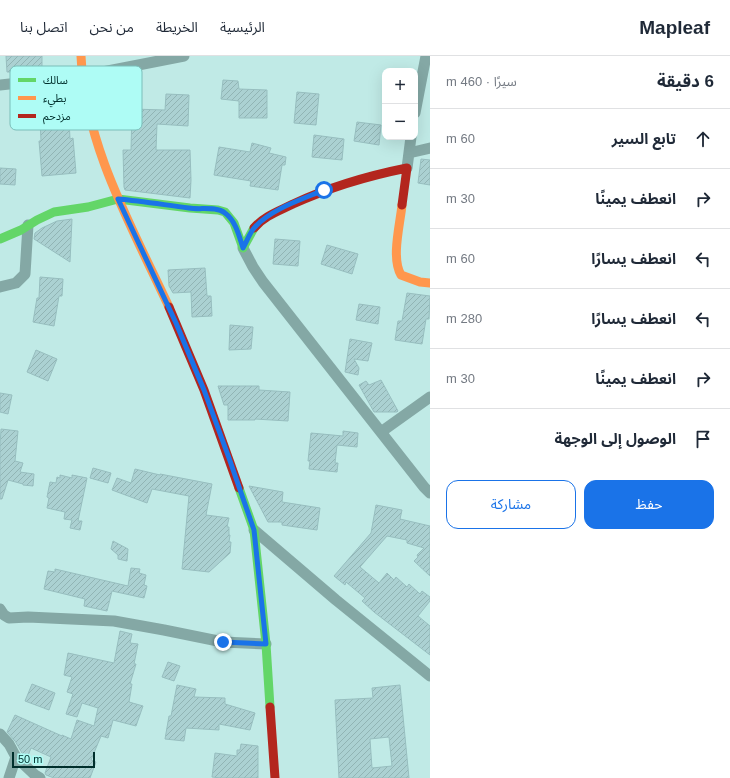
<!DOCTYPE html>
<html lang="ar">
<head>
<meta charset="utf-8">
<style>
	:root { --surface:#fff; --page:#f2f2f3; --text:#1f2937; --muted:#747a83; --line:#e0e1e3; --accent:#1a73e8 }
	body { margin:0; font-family:Helvetica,"Noto Sans Arabic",sans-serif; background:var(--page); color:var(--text); direction:rtl }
	.controls { position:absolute; right:12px; top:12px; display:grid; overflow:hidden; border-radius:8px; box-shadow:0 4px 16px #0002 }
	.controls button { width:36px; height:36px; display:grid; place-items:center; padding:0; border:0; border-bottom:1px solid var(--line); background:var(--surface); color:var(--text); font:20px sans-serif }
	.scale { position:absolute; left:12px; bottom:10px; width:83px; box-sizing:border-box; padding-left:4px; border:2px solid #002f2c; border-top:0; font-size:11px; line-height:14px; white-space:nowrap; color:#002f2c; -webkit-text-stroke:3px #aefcf5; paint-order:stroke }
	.stop { position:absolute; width:12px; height:12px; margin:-9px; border:3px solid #1a73e8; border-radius:50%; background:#fff }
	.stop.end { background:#1a73e8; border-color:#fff; box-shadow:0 1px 4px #0008 }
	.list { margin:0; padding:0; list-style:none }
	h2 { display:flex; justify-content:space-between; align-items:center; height:52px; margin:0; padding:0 16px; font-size:17px }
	h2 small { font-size:13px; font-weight:400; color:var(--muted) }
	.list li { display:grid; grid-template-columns:26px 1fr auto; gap:12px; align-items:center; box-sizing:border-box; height:60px; padding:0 16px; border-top:1px solid var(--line) }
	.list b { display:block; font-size:15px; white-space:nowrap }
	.list em { font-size:13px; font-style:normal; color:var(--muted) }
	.actions { display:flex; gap:8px; padding:12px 16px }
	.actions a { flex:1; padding:9px 0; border:1px solid var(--accent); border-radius:12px; text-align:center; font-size:14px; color:var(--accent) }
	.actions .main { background:var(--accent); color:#fff }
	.icon { flex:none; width:22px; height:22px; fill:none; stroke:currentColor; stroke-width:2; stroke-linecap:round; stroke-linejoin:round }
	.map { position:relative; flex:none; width:430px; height:722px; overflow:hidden; direction:ltr }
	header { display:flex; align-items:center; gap:24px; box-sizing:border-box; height:56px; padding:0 20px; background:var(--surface); border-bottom:1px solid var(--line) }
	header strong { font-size:19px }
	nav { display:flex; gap:22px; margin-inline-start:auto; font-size:14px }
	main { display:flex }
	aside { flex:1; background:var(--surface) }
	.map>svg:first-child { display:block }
</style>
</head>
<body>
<header>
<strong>Mapleaf</strong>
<nav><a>الرئيسية</a><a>الخريطة</a><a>من نحن</a><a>اتصل بنا</a></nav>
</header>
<main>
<aside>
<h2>6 دقيقة<small>سيرًا · 460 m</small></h2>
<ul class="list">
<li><svg class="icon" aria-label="ahead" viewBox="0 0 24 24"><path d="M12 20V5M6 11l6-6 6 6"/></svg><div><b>تابع السير</b></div><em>60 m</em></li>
<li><svg class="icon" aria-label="right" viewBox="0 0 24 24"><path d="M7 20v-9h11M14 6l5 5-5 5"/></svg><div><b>انعطف يمينًا</b></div><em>30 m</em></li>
<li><svg class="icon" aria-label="left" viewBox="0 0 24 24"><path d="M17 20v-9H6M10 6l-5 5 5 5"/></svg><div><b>انعطف يسارًا</b></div><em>60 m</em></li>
<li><svg class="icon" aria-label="left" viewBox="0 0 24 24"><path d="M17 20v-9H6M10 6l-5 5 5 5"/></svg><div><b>انعطف يسارًا</b></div><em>280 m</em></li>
<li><svg class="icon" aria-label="right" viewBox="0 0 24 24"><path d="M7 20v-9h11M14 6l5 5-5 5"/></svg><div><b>انعطف يمينًا</b></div><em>30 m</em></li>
<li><svg class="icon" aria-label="arrive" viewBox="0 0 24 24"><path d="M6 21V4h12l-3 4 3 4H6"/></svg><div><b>الوصول إلى الوجهة</b></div></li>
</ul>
<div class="actions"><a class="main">حفظ</a><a>مشاركة</a></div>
</aside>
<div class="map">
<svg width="430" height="722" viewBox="0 0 430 722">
	<defs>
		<pattern id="building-hatch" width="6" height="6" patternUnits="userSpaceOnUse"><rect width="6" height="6" fill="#abd1d2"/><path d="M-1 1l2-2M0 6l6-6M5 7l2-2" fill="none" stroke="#91b4b4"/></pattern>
	</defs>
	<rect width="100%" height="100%" fill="#c0eae6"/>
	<path fill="url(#building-hatch)" stroke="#97bebf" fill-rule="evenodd" d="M6,0h36v16h-35z
		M223,24l15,1 1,8 28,1v28h-28v-17l-18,-2z
		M297,36l22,2 -3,31 -22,-2z
		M166,38l23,1 -1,31 -31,-2 -1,26h34l1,30 -1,18 -65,-8 -1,-3 -1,-37h8l1,-41 33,1z
		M68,43l2,40 3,-1 3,35 -34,3 -3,-35h2l-2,-41z
		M357,66l24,3 -2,20 -25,-4z
		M314,79l30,4 -2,21 -30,-3z
		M252,87l19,5 -2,5 17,4 -1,8h-3l-4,25 -28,-4 1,-5 -37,-6 5,-28 31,5z
		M421,103l9,1v25l-12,-2z
		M0,112l16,1 -1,16 -15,-1z
		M72,163l-2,43 -36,-23 1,-6 7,-5 15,-7z
		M275,183l25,2 -2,25 -25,-2z
		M327,189l31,9 -6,20 -31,-10z
		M205,212l2,28h4l1,20 -20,1 -1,-25 -18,1 -4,-7 -1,-16z
		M40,221l23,2 -1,17h-3l-5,30 -21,-4 4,-24h2z
		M407,237l23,3 -1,23h-3l-4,25 -27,-4 3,-19h4z
		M359,248l21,3 -2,17 -22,-4z
		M230,269l23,2 -2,22 -22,1z
		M350,283l22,4 -4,18 -14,-2 5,9 -1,7 -13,-3z
		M36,294l21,9 -9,22 -21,-9z
		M381,324l17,31 -1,1h-23l-15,-27 7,-4 3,4z
		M218,330h41v4l31,2 -2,29 -33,-2v1h-27v-15h-4z
		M0,337l12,2 -4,19 -8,-2z
		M1,373l17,2 -3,30 8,2 -3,9 14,2 -1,12 -10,-1v-1l-15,-4 -6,19h-2v-54z
		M343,375l15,2 -1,14 -20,-2 -2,18h3l-1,9 -28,-3 1,-8h-2l3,-28 32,3z
		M93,412l18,5 -3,10 -18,-5z
		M135,413l25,6v-1l52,10 -6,31 23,3 -2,9h2v8h1l-1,7h2l-1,11 -21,19 -27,-3 7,-73 -37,-7 -5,14 -35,-13 5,-12 14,5z
		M60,419l12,3v-3l15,3 -9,43h4l-2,9 -10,-2 2,-8 -8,-1 1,-7 -18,-4 2,-10 -2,-1 3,-15 6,1 1,-6 3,1z
		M249,430l34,6 -1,10 38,6 -3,22 -35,-5v-3h-14z
		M376,449l26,5 -2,9 30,7v50l-16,-15 4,-4 -1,-2 7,-7 -17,-5v-3l-20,-4 -27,31 19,16 8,-10 7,7 2,-3 11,10 2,-3 11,10 2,-3 8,6v4l-12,15 12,10v29l-56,-43 -12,-11 3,-3 -19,-16 -1,3 -11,-9 37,-43z
		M113,485l15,8 -1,12 -9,-2v-4l-7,-6z
		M131,512l9,1 -1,4 7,2 -2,10 3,1 -3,12 -32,-7 -5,20 -23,-5 1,-7 -41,-10 4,-18 7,1v-3l73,17z
		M120,575l12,3 -2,9 8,1 -4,20h2l-6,20h2l-3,18 14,4 -7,20 -23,-6 -5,18 -7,-2 -10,24 5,2 -6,16h-36l-8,-3 -1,-2 6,-16 -20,-9 -4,10 -5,-5 -7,-12 -8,-9 8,-17 47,21v-1l9,4 6,-19 17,6 4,-18 -16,-5 -5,14 -11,-3 7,-20 -6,-2 5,-15 -8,-2 4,-22 46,10z
		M168,606l12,4 -6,15 -12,-4z
		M32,628l23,9 -6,17 -24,-9z
		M177,629l19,4 -2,8 31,1v6l30,9 -5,17 -31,-6v6l-33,-2 -2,13 -19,-2 4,-23h2z
		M400,629l9,93h-70l-4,-78 38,-2 -1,-10zM389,681l3,29 -20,2 -2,-29z
		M241,688l17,2v32h-37l-9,-1 3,-24 22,3v-6h3z"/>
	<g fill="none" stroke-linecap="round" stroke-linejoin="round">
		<path stroke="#84a8a5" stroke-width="11" d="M0,29l82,-9 102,-20
			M415,57l11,-57
			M409,97l21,-5
			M407,112l4,-31
			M243,192l10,19 10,15 161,205 6,6
			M0,231l16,-4 9,-9 3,-49
			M381,376l49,-35
			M254,474l82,70 94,76
			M0,553l4,6 5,3 19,-1 86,4 50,9 59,12 43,2
			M0,678l9,10 7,13 -7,21
			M16,701l19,18 5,3"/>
		<path stroke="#63d668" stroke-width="9" d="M0,183l21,-9 16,-10 17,-8 34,-5 30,-8 72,9 28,2 7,2 9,11 9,25 11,-20
			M239,432l15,42 12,114 4,63"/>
		<path stroke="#ff974d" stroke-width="9" d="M81,0c4,90 51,171 88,251
			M402,149c-2,20 -11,53 -1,70l19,7 10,1"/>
		<path stroke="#b3261e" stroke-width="9" d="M254,172c10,-12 25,-17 39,-24 37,-17 74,-28 114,-36l-5,37
			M169,251l35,83 35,98
			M270,651l5,71"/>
	</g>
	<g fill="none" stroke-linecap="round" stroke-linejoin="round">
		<path stroke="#1a73e8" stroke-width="5" d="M223,586l43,2 -12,-114 -25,-72 -25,-68 -28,-67 -58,-124c24,2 47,6 71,9 11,2 27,-2 36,5 11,8 14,23 18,35 4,-7 7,-16 12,-21 16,-18 48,-28 69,-37"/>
	</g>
	<rect x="10" y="10" width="132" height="64" rx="6" fill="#aefcf5" stroke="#7abeb9" stroke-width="1"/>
	<rect x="18" y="22" width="18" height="4" fill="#63d668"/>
	<rect x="18" y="40" width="18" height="4" fill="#ff974d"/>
	<rect x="18" y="58" width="18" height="4" fill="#b3261e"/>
	<g font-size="11" fill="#002f2c">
		<text x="43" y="28">سالك</text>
		<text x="43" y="46">بطيء</text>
		<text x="43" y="64">مزدحم</text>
	</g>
</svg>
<div class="controls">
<button>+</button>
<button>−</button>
</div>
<div class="scale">50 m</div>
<div class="stop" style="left:324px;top:134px"></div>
<div class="stop end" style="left:223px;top:586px"></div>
</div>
</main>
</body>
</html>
